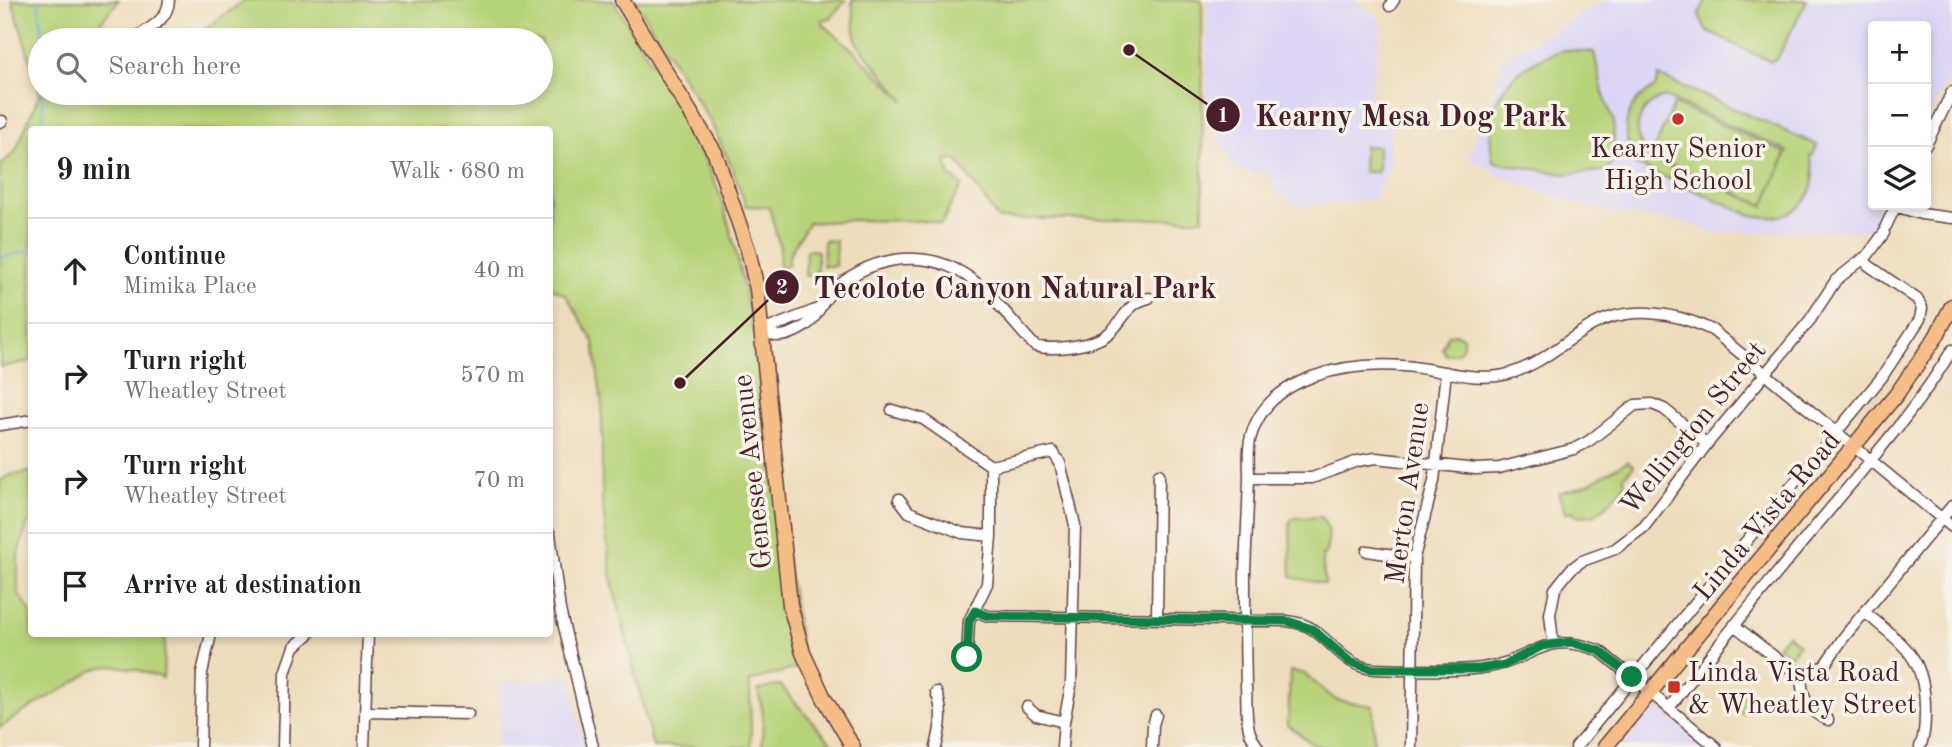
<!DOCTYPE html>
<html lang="en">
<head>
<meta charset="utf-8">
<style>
	:root { --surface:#fff; --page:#f6f6f6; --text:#202124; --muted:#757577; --line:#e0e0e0 }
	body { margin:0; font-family:"Old Standard TT",serif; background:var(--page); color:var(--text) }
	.controls { position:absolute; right:21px; top:21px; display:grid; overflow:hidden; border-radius:7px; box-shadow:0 4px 10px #0003 }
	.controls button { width:63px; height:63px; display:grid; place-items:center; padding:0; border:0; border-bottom:2px solid var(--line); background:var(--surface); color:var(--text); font:35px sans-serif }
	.stop { position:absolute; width:21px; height:21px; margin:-16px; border:5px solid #0b8043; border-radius:50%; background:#fff }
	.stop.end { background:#0b8043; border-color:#fff; box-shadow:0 2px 7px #0008 }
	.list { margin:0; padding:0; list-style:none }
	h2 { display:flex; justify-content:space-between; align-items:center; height:91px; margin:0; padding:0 28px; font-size:30px }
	h2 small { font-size:23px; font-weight:400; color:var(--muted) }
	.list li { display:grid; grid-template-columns:46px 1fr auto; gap:21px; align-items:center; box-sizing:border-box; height:105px; padding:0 28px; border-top:2px solid var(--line) }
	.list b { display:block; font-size:26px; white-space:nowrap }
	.list p { margin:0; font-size:23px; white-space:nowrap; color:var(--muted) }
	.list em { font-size:23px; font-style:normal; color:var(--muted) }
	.icon { flex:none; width:38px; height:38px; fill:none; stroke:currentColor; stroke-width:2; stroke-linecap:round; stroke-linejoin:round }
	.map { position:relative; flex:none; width:1952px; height:747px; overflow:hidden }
	.search { position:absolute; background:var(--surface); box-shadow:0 4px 10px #0003; left:28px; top:28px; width:525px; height:77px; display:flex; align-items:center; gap:18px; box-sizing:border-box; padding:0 24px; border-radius:38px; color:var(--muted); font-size:26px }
	.panel { position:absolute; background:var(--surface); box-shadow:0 4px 10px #0003; left:28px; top:126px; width:525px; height:511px; border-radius:7px }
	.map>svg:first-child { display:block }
</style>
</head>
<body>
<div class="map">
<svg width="1952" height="747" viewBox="0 0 1952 747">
	<rect width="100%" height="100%" fill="#f7f3e8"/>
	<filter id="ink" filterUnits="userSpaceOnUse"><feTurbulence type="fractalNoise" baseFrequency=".0143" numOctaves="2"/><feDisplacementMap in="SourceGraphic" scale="14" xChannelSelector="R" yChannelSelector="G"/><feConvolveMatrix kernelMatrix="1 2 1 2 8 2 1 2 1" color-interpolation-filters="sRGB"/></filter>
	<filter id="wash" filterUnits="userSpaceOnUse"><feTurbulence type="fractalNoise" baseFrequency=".00686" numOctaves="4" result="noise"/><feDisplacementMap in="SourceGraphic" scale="28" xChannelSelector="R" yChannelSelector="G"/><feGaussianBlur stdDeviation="1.57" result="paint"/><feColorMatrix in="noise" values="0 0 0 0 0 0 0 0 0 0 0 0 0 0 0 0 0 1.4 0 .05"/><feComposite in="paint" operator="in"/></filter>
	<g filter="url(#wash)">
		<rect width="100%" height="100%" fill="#eeddbc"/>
		<path fill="#dcd5f6" d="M1207,0h149l26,22 -12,78 20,21 1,42 -18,36 -75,8 -24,-17 -4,-17 -35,-2 -15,-31 -2,-15 -12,-2z
			M1607,0h345v71l-26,53v-98h-53v179h13l-12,25 -163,3 -25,-11 -74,-9 -29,-7 -75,-27 -41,-21 29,-72 4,-27z
			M569,675l15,72h-86l2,-64z
			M1655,706l50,41h-83z"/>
		<path fill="#b7d379" stroke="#807952" stroke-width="2" fill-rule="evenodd" d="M12,0h107l-33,40h-46v53z
			M245,0h368l77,125 30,70 12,40 28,125 1,39 43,267 -54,15 1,66h-98l-41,-166 -10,-80v-95l-8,-64 -28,-47 -16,-8v-157h-518l-1,231 -31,6v-201l15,-14 25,-59h501v-53h-351z
			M635,0h211l-15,18 -9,2 2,5 28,24 53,52 -49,-59 -4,-42h350l1,219h-205l-41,-59 -11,1 4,15 12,9 -21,39 -11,-3 -76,-1 -46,3 -18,30 -2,12 -6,1v40h-12v-7l8,-8 2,-43 -11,-41 -23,-1 -13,-36 -22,-47z
			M1706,0h101l-30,59 -6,3 -65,-31 -7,-17z
			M1563,50l31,2 9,41 11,29 -1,41 -8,8 -41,3 -71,-12c-11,-58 14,-95 70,-112z
			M1659,76l158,69 -4,10h-3c15,42 -19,71 -59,60l-119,-52 3,-6c-18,-25 -8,-57 20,-69zM1665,97l123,54 -24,55 -108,-45c-28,-17 -23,-56 9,-64z
			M1674,104l112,49 -22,52 -113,-49z
			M1364,146l14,1v25h-15z
			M824,240l12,1 -1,25h-12z
			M806,250l12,1 -2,25h-11z
			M1456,334l7,3v9l-5,7 -12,2 -4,-7 6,-13z
			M1628,461l6,5 -10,10 1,9 -18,20 -13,10 -17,1 -5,-5 -6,3 -8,-21 26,-7z
			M31,472v48l-4,5 -9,29v39l13,19 1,22h130l3,7 -2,37c-18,-6 -35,-12 -54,-12 -15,0 -26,12 -39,19 -24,14 -48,26 -70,43v-247l10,-6z
			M1322,517l7,15 -3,22 -4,2 3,28 -34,-7 -1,-56 5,-3z
			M1787,634l12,11 -9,11 -13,-10z
			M1290,671l13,2 33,27 37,6 1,41h-54l-9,-4 -23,-18z
			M780,685l55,62h-73l1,-33 -5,-24z
			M1740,691l13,12 -10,11 -13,-12z"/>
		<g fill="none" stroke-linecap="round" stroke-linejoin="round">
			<path stroke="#63b2dd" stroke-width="2" d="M38,0l5,40
				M42,93l2,29 4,8
				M0,258l32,-8"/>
		</g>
	</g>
	<g filter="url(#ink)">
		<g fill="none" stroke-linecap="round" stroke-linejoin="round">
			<defs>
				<path id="minor" d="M1390,6l4,-6
					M132,40c16,-11 36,-19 37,-40
					M0,122l2,-1
					M1926,145l26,-53
					M1895,206l26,8 31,4
					M1886,226l10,-21
					M762,331c4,2 11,5 15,5 10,1 28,-8 34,-15 7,-7 11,-19 18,-26 36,-38 93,-49 138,-19 26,18 46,47 68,70 18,5 59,0 74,-13 17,-14 16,-29 40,-35
					M762,331l56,-22
					M892,410l31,9 68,47 62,-14 7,11 15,62 -4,160 -7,37 -2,25
					M0,425l32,-5
					M1249,478h63l46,-17 18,-3 100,11 23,-1 75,-19 15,-8 46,-36 17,-1 12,5 43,35
					M899,499l10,13 53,21 29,3
					M550,534l10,76 33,137
					M1367,551l47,7
					M975,611l13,5 299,5c8,1 18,3 25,8 22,14 33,38 62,40 31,1 78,3 108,-1 52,-6 60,-40 118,-17l116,96
					M1865,612c37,33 60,42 60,97 0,13 0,26 -5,38
					M1157,617l2,-143
					M1734,625l52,41 10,5 14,1 14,-6 20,-29 108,-131
					M1553,643l-3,-29 5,-25 16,-20 11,-8 33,-12 29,-22 63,-83 103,-124 26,-40 32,-25 16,-22
					M967,657l2,-36 18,-37 4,-48v-70
					M1801,672c0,22 5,40 27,48
					M936,692c8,19 5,35 0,55
					M1027,707l9,8 28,7
					M1669,708c53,-68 107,-134 162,-200 43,-52 87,-101 121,-158
					M365,712l103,2
					M200,747l2,-74 9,-39
					M283,747l2,-74 9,-26 15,-13
					M364,747l4,-113
					M1152,747l1,-22 3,-10
					M1258,747c-3,-4 -6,-9 -8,-14 -5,-15 -3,-32 -4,-47 -1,-38 -1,-75 -1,-112 1,-32 3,-64 4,-96 0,-14 -2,-28 2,-42 17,-61 97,-74 152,-70 34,2 71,17 105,8 30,-8 52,-29 78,-45 39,-25 87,-18 126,1l240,197
					M1411,747l3,-189 20,-77 12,-109
					M1576,747l306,-370 38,-58 2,-11 -5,-9 -49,-34 -4,-6"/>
				<path id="major" d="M622,0l93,153 33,97 9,39 33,316 13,48 21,45 29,49
					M1605,747l291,-352 40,-58 16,-31"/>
			</defs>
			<use href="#minor" stroke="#633c41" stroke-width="13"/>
			<use href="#major" stroke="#633c41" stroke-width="17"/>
			<use href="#minor" stroke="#fff" stroke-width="10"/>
			<use href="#major" stroke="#f6be87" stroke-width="14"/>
		</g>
	</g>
	<g fill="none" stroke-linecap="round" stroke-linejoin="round" filter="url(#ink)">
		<path stroke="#0b8043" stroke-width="9" d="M967,657l2,-36 6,-10 13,5 299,5 25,8 38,33 21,7h108l25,-4 38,-19 29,-4 29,9 32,26"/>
	</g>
	<g fill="#c8321e" stroke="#f7f3e8" stroke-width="2.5">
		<circle cx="1678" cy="119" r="7"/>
		<rect x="1667" y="680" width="14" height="14" rx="3.5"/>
	</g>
	<g text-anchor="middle" stroke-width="7" stroke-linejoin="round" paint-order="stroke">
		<g font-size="28" fill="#4a1f2b" stroke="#f7f3e8">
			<text x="1678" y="157">Kearny Senior<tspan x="1678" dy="32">High School</tspan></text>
			<text x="1688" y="681" text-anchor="start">Linda Vista Road<tspan x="1688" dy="32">&amp; Wheatley Street</tspan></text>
		</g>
		<g font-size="28" fill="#4a1f2b" stroke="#f7f3e8">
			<text transform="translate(1692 427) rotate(-51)" y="10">Wellington Street</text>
			<text transform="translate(751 472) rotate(-96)" y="10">Genesee Avenue</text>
			<text transform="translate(1406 493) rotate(-82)" y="10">Merton Avenue</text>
			<text transform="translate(1766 515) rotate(-50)" y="10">Linda Vista Road</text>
		</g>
	</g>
	<path fill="none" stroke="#4a1f2b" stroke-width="2.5" d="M1129 50L1223 115M680 383L782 287"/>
	<g fill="#4a1f2b" stroke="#f7f3e8" stroke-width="2.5">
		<circle cx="1129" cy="50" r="7"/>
		<circle cx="680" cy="383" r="7"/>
		<circle cx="1223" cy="115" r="18"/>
		<circle cx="782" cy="287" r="18"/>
	</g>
	<g font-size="21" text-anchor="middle" font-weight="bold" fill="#fff">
		<text x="1223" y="122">1</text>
		<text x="782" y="294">2</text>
	</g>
	<g font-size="30" text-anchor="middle" font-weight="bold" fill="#4a1f2b" stroke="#f7f3e8" stroke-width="7" stroke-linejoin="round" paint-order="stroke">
		<text x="1411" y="126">Kearny Mesa Dog Park</text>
		<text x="1015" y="298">Tecolote Canyon Natural Park</text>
	</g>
</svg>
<div class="controls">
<button>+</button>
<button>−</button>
<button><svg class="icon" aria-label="layers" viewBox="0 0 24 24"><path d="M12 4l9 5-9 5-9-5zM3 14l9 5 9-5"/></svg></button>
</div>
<div class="stop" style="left:967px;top:657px"></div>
<div class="stop end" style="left:1632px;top:677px"></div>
<div class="search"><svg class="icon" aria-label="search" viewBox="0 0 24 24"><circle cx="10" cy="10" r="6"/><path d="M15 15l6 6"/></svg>Search here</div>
<section class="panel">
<h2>9 min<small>Walk · 680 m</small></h2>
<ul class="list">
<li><svg class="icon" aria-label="ahead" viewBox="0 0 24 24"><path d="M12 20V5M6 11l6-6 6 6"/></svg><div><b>Continue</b><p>Mimika Place</p></div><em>40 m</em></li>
<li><svg class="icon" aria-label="right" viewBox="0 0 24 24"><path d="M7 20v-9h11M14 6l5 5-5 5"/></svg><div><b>Turn right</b><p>Wheatley Street</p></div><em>570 m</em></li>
<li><svg class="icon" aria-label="right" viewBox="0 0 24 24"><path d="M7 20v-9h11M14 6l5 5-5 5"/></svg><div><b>Turn right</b><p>Wheatley Street</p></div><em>70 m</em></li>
<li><svg class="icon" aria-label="arrive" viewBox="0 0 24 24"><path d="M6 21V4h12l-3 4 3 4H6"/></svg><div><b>Arrive at destination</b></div></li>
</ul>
</section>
</div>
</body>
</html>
